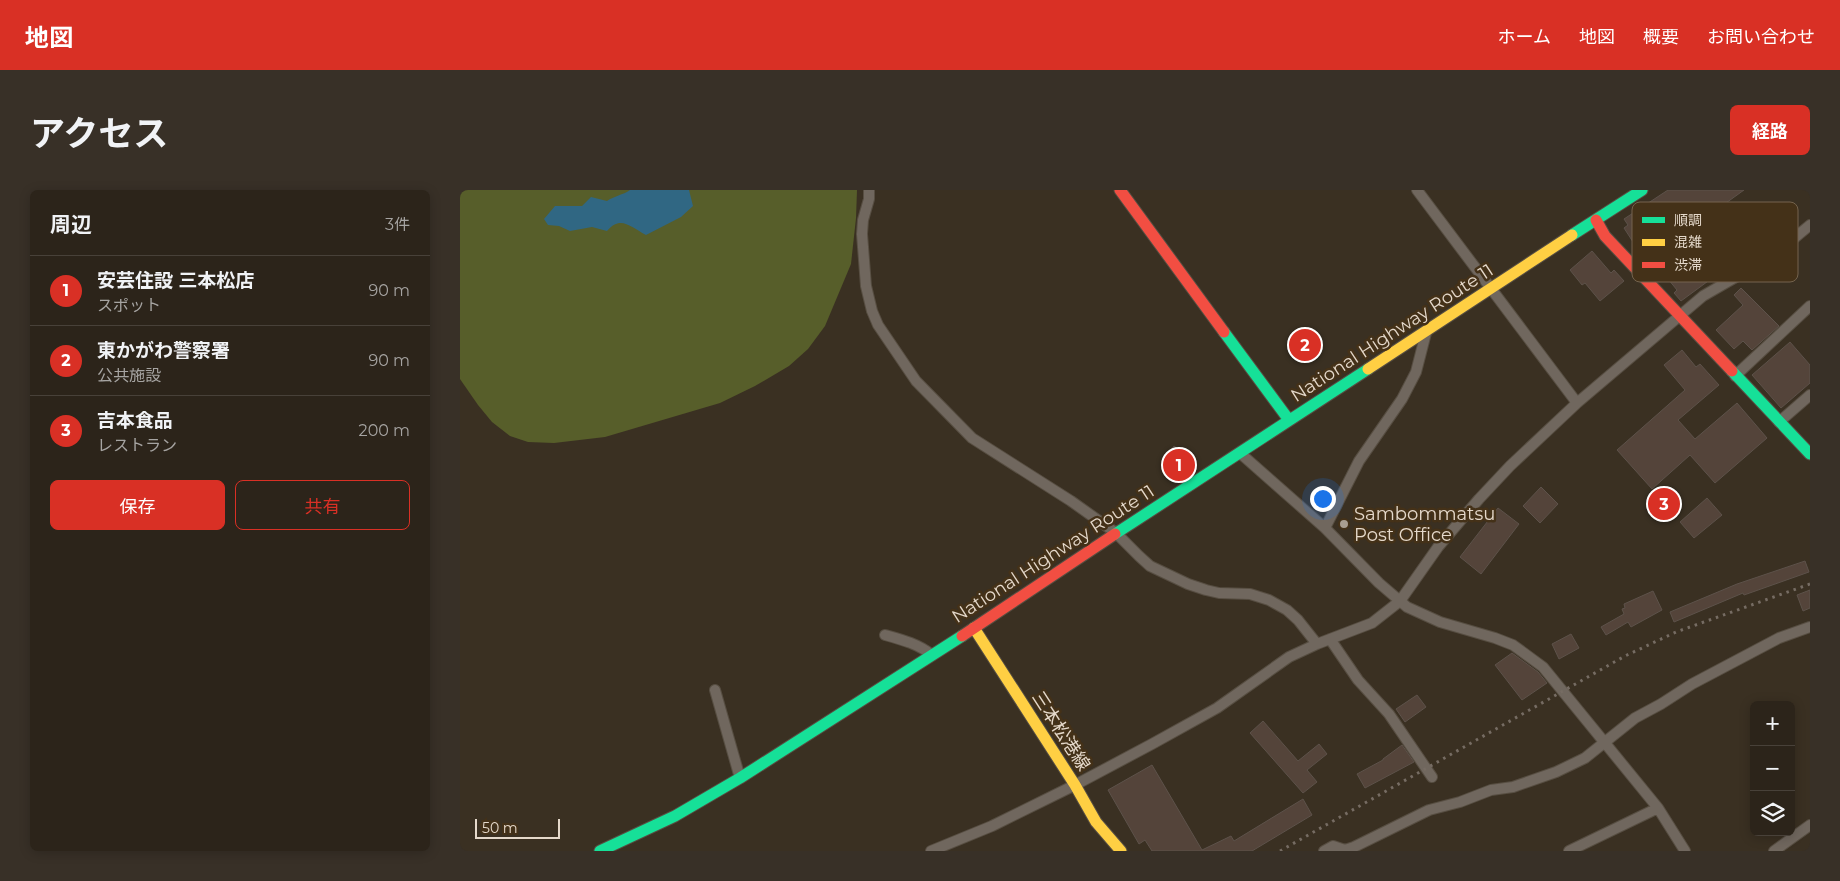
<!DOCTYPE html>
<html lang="ja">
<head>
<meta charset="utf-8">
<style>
	:root { --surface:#2c241a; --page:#383027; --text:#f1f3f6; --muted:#a6a4a2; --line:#484139; --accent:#d93025 }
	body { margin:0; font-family:Montserrat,"Noto Sans JP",sans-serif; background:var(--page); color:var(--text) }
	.controls { position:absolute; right:15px; bottom:15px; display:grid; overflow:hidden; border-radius:8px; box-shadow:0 2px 12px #0003 }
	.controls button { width:45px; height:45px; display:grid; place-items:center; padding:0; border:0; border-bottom:1px solid var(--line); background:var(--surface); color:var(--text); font:25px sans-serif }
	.scale { position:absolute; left:15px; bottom:12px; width:85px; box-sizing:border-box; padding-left:5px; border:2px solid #e5d9cb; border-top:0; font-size:14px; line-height:18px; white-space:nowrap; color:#e5d9cb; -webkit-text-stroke:4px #443118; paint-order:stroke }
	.you { position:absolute; left:862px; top:308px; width:18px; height:18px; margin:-12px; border:4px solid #fff; border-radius:50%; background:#1a73e8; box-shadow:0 0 0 8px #1a73e833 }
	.badge { display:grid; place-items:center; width:32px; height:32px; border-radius:50%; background:var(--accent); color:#fff; font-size:16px; font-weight:700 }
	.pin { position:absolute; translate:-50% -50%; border:2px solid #fff; box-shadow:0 1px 5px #0006 }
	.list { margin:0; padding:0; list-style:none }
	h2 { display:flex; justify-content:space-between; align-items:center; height:65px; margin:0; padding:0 20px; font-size:21px }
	h2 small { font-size:16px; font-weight:400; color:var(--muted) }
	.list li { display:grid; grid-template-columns:32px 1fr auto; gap:15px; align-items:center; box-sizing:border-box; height:70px; padding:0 20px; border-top:1px solid var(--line) }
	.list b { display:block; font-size:19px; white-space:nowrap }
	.list p { margin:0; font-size:16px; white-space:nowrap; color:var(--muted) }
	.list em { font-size:16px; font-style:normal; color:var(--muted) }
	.actions { display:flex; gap:10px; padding:15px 20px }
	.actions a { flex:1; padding:11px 0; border:1px solid var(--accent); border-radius:8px; text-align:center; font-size:18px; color:var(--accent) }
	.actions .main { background:var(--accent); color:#fff }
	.icon { flex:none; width:28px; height:28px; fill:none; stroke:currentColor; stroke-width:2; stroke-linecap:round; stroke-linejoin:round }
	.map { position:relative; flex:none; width:1350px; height:661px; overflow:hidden; border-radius:8px }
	header { display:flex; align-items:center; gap:30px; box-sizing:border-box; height:70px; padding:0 25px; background:var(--accent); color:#fff }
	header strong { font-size:24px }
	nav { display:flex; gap:28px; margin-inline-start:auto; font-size:18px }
	.intro { display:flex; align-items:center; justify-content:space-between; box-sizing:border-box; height:120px; padding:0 30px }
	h1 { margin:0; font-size:35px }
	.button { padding:12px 22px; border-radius:8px; background:var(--accent); color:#fff; font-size:18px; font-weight:700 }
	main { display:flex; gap:30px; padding:0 30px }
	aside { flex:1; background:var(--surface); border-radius:8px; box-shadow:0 2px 12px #0003 }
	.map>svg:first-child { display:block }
</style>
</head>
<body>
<header>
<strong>地図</strong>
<nav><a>ホーム</a><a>地図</a><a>概要</a><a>お問い合わせ</a></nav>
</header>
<div class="intro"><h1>アクセス</h1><a class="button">経路</a></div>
<main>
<aside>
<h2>周辺<small>3件</small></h2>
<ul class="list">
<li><span class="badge">1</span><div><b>安芸住設 三本松店</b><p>スポット</p></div><em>90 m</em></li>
<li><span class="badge">2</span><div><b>東かがわ警察署</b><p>公共施設</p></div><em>90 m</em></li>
<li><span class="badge">3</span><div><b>吉本食品</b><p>レストラン</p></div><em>200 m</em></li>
</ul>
<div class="actions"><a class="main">保存</a><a>共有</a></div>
</aside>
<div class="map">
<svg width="1350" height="661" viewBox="0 0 1350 661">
	<rect width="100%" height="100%" fill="#3a3022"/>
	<path fill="#575e2a" d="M0,0h397l-1,28 -5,46 -26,62 -17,23 -19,17 -34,20 -35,17 -115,34 -51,6 -26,-1 -18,-6 -18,-14 -14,-17 -18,-26z"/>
	<path fill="#306783" d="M170,0h59l4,16 -12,11 -35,18c-16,-8 -25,-20 -39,-4l-15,-4 -22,4 -11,-5 -11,-1 -4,-6 11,-13h27l9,-9 16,4c7,-5 16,-6 23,-11z"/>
	<path fill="#54443a" stroke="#5d524a" d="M1208,0h76l-32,23 29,43 -28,19 2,1 -34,25 -7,-8 3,-3 -17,-21 49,-38 -8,-10 -57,38 -20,-31 4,-3 -4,-6z
		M1132,61l19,22 3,-3 10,11 -24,20 -15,-18 -3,2 -12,-15z
		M1281,98l38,38 -27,24 -9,-9 -9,8 -18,-19 27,-25 -9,-10z
		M1330,152l20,23v18l-29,25 -29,-33z
		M1222,160l14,17 4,-3 19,21 -41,35 17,19 42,-36 30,35 -52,45 -25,-28 -38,34 -35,-39 68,-60 -21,-25z
		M714,256l16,12 -11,14 -12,-17z
		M1081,297l17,17 -18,19 -17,-17z
		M1247,308l15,17 -28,23 -14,-16z
		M1038,318l21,16 -38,50 -21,-17z
		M1345,371l4,11 -65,23 -1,-2 -69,29 -4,-10 67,-28z
		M1350,400v18l-7,3 -6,-16z
		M1193,401l9,19 -31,17 -3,-5 -22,13 -5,-8 23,-13 -2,-5 3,-1 -1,-4z
		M1111,444l8,14 -20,11 -7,-15z
		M1052,463l26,19 9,11 -25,17 -27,-35z
		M957,505l9,12 -21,15 -9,-13z
		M803,531l35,40 21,-17 8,10 -20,16 10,12 -14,11 -53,-60z
		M942,555l12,17 -49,26 -8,-14 26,-14v-1z
		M692,575l50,85 29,-14 3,5 69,-42 9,16 -60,36h-100l-7,-11 -6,4 -31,-54z"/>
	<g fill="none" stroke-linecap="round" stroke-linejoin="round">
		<defs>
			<path id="street" d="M409,0v9l-6,21 -1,14 4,52 6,25 6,14 38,56 56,57 99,63 45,32 23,23 11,10 38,18 18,6 13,3 31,1 19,6 18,10 11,10 19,24
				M957,0l160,213
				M1275,186l75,-70
				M1319,232l31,-27
				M780,263l85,75 54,55 28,24 33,15 55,16 18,7 30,22 115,141 27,43
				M865,338l34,-67 43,-62 14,-27 10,-39
				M425,445c18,5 33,9 47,20
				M870,449l28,41 31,34 43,63
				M255,500l25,88
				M471,661l61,-25 83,-41 77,-41 65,-36 72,-51 28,-13 55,-21 28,-22 38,-54 41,-48 31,-33 67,-63 126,-107 71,-41 36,-30
				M864,661l9,-5 12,4 9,-3 75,-37 31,-8 31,-12 22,-3 43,-15 29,-14 50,-40 26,-14 31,-20 87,-46 31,-11
				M1109,661l89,-43
				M1314,661l36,-26"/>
			<path id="fast" d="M1112,45l70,-45
				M764,142l65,88
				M1272,181l78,83
				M655,344l253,-165
				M140,661l75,-35 65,-38 222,-142"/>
			<path id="slow" d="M908,179l204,-134
				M514,438l101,157 21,37 25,29"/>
			<path id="jam" d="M660,0l104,142
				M1136,30l9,16 127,135
				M502,446l153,-102"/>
		</defs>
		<use href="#street" stroke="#574e42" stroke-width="12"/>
		<use href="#fast" stroke="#574e42" stroke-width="13"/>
		<use href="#slow" stroke="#574e42" stroke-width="13"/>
		<use href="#jam" stroke="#574e42" stroke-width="13"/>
		<use href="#street" stroke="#70675e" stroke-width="10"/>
		<use href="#fast" stroke="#16e098" stroke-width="11"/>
		<use href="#slow" stroke="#ffcf43" stroke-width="11"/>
		<use href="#jam" stroke="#f24e42" stroke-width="11"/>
		<path stroke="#766c63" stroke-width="3" stroke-dasharray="2.5 5" stroke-linecap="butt" d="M820,661l345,-195 51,-24 134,-48"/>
	</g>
	<circle fill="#a99e90" stroke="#443118" stroke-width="2" cx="884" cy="334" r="5"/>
	<g text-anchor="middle" stroke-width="5" stroke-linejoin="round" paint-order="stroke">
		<g font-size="18" fill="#e5d9cb" stroke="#443118">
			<text transform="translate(932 143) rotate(-33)" y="6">National Highway Route 11</text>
			<text transform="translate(593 364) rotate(-33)" y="6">National Highway Route 11</text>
			<text transform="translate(601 541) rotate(57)" y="6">三本松港線</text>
		</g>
		<g font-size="18" fill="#e5d9cb" stroke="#443118" text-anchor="start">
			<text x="894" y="330">Sambommatsu<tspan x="894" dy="21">Post Office</tspan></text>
		</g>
	</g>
	<rect x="1172" y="12" width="166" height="80" rx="8" fill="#443118" stroke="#74634e" stroke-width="1"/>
	<rect x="1182" y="27" width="23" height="6" fill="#16e098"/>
	<rect x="1182" y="49" width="23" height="7" fill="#ffcf43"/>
	<rect x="1182" y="72" width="23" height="6" fill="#f24e42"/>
	<g font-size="14" fill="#e5d9cb">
		<text x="1214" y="35">順調</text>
		<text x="1214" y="57">混雑</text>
		<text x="1214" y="80">渋滞</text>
	</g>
</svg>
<div class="controls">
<button>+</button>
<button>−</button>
<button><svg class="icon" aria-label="layers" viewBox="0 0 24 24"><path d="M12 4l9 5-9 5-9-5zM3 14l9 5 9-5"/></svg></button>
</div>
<div class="scale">50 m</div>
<div class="you"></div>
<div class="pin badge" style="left:719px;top:275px">1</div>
<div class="pin badge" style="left:845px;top:155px">2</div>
<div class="pin badge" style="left:1204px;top:314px">3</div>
</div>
</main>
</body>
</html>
